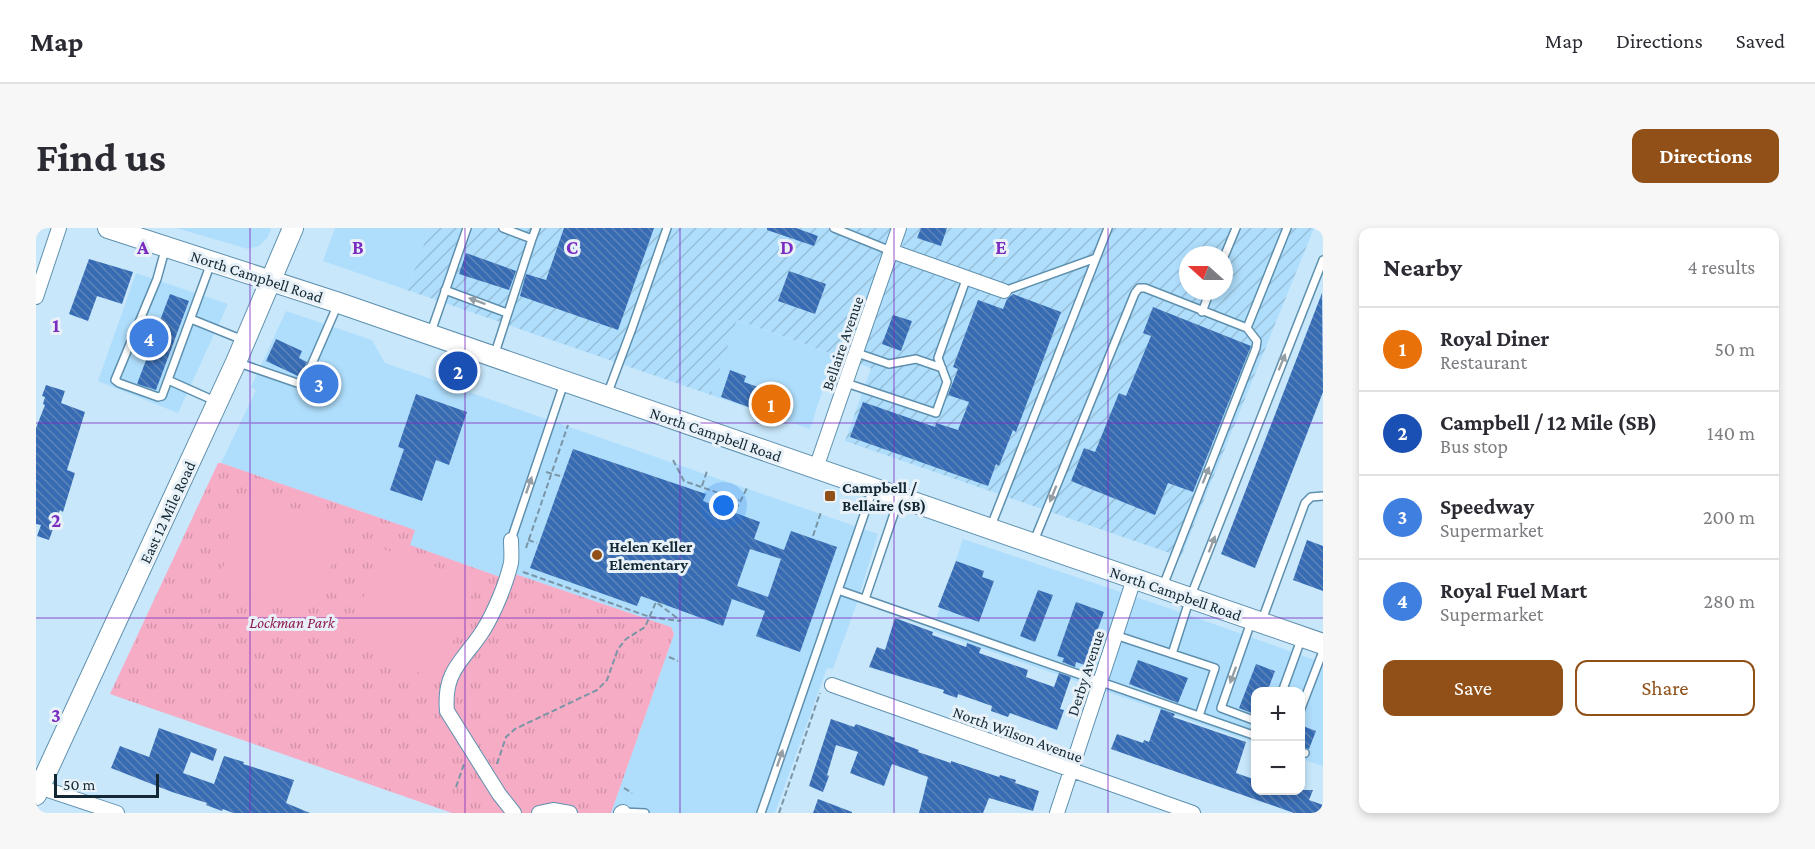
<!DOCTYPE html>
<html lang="en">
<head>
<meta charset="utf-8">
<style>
	:root { --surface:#fff; --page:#f7f7f7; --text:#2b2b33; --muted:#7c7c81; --line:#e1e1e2; --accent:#905018 }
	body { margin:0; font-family:"Crimson Pro",serif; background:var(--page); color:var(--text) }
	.controls { position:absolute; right:18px; bottom:18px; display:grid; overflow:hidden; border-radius:12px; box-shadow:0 3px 9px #0003 }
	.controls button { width:54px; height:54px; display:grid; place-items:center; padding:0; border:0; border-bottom:2px solid var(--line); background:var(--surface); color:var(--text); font:30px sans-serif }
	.compass { position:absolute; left:1143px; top:18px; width:54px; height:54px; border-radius:50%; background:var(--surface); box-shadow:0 3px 9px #0003; rotate:291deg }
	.scale { position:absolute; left:18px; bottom:15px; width:105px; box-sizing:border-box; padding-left:6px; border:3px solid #132834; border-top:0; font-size:16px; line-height:21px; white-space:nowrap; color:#132834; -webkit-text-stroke:4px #e7f1f7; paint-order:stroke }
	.you { position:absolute; left:688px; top:278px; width:21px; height:21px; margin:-15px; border:4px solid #fff; border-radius:50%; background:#1a73e8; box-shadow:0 0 0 9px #1a73e833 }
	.badge { display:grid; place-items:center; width:39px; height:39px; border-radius:50%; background:var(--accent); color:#fff; font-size:20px; font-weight:700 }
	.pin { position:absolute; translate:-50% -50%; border:3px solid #fff; box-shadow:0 2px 6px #0006 }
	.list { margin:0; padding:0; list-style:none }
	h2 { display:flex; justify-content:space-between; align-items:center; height:78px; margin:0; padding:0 24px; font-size:26px }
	h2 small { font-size:20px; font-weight:400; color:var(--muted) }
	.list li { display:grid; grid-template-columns:39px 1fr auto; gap:18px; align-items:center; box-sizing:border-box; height:84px; padding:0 24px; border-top:2px solid var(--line) }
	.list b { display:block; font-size:22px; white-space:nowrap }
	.list p { margin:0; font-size:20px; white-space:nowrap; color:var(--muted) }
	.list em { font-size:20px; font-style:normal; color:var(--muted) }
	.actions { display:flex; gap:12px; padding:18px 24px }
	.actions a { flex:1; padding:14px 0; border:2px solid var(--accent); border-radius:12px; text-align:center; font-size:21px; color:var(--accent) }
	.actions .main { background:var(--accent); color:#fff }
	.map { position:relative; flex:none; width:1287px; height:585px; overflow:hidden; border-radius:12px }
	header { display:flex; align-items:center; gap:36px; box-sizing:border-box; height:84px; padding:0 30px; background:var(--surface); border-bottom:2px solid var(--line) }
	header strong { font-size:28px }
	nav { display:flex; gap:33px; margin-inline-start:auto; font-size:21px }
	.intro { display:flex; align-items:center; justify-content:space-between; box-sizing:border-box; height:144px; padding:0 36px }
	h1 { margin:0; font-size:42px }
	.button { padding:15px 27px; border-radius:12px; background:var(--accent); color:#fff; font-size:21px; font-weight:700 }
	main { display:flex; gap:36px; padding:0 36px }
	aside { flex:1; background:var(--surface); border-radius:12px; box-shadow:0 3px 9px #0003 }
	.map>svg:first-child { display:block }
</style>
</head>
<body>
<header>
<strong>Map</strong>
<nav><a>Map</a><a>Directions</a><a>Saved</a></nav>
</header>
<div class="intro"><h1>Find us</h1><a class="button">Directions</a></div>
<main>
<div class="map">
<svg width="1287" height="585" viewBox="0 0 1287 585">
	<defs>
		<pattern id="industrial-furrows" width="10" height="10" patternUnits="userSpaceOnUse" patternTransform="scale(1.5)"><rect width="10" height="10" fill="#afdefc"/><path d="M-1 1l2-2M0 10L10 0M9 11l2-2" fill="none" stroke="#96bed9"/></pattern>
		<pattern id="park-tufts" width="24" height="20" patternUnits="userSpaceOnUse" patternTransform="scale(1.5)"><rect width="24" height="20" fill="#f7acc6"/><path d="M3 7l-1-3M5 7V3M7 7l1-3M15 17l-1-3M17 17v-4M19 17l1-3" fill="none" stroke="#d394ab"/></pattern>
		<pattern id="building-back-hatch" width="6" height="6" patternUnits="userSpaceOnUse" patternTransform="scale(1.5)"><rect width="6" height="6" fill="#376cb4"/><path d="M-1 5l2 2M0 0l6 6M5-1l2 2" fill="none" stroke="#5e85b8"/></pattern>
	</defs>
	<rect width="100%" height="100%" fill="#c8e7fb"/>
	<path fill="#afdefc" d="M140,0h95l-3,9 -9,9 -11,3z
		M299,0h95l-23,62 -84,-29z
		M100,45l92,31 -50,109 -80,-32z
		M250,83l86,29 13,23 493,171 -21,69 -24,66 -6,-1 -52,145h-164l63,-179 -3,-7 -156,-53 -15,3 -91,-32 5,-15 -193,-67 35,-73 -5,-3z
		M700,92l98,35 -24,74 -99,-34z
		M927,311l217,73 143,51v103l-22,-7 -1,-67h-44l-1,51 -323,-112z"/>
	<path fill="url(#industrial-furrows)" fill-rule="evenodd" d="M394,0h884l-133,329 -336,-116 26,-73 -134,-48 -26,75 -304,-105zM1152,27h36v36h-36z"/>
	<path fill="url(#park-tufts)" d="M182,235h3l194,67 -5,15 90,32 15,-3 156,53 3,7 -63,179h-159l-342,-119z"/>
	<path fill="#f7acc6" d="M215,266l94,33 -22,62 -38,21 -68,-21 25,-89z
		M344,320l89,30 6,9 -38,93 -61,-25 -19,-39z"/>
	<path fill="url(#building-back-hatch)" fill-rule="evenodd" d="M528,0h90l-36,102 -98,-34 6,-22 20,6z
		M731,0h29l22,8 -4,10 -47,-16z
		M885,0h26l-6,18 -24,-8z
		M430,25l50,18 -7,19 -50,-16z
		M53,31l44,13 -11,32 -25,-8 -9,25 -19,-7z
		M753,43l37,13 -11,30 -37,-13z
		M1286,65l1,99 -68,176 -34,-14z
		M134,66l19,7 -33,89 -19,-6 14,-37 -14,-5 6,-15 13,4z
		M977,66l48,18 -45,120 -3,-2 -14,36 -3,-2 -8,22 -138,-49 13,-35 72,25 1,-4 22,7 11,-28 -21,-7 10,-26 -5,-2 25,-67 25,9 4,-10z
		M1117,79l98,39 -58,146 -25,-9 -13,32 -84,-34 13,-33 11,4 24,-59 7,3 25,-60 -8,-3z
		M857,87l19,6 -11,30 -19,-7z
		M240,111l26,12 -3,7 8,4 -7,15 -34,-16z
		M281,138l17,8 -13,29 -18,-8z
		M694,142l16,6 -2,6 44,16 -7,21 -60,-22z
		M10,157l19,6 -4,12 24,9 -18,58 8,3 -12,39 -3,-2 -11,30 -12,-4 4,-11 -5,-1v-96l9,-23 -2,-1 2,-7 -3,-1z
		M380,166l51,18 -18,53 -13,-5 -14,41 -32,-11 14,-41 -6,-2z
		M537,221l133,45 -3,7 57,21 -6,17 30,11 7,-19 46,16 -37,105 -44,-16 9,-25 -33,-12 -9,27 -82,-30 -4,10 -107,-38zM714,321l31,10 -13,38 -31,-11z
		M1271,312l16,6v45l-30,-11z
		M920,333l28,10 -2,6 12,4 -15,41 -41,-15z
		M1002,362l15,5 -18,47 -15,-6z
		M1040,374l28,10 -19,53 -9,-3 -1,5 -13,-5 2,-4 -7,-2z
		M859,390l38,14 -1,3 34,12 1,-4 14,5 -2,5 49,17 -2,7 28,10 5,-14 12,4 -11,32 4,1 -7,20 -47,-17 -2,4 -17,-6 1,-5 -34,-12 -1,4 -14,-5 1,-3 -75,-23 8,-20 8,3z
		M1102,432l50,18 -10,25 -49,-19z
		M1220,436l19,7 -8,21h-11v23l-17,-7z
		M1125,481l14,5 -2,3 73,25 -10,31 20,7v10h57l-4,10 14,5v8h-29l-183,-64 6,-15 26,9 1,-3 5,2z
		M795,491l23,8 2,-3 39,14 -1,3 25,9 -1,2 33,11v-2l48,16 1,-2 16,5 -1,3 24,8 -6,20 -44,-13 -6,15h-64l9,-36 -36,-13 -8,22 -34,-13 8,-21 -22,-7 -9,30 2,1 -6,16 -14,-6z
		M1264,497l16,6 -7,18 -9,-3z
		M123,500l58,21 -4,12 -22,-9 -8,21 31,11 10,-28 20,6 -1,2 51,16 -8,23 24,10h-77l-10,-4 -1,2 -16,-6 1,-2 -35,-11 -61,-24 9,-22 29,11z
		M782,571l34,13v1h-39z"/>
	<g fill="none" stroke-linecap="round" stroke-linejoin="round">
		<defs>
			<path id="lane" d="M798,0l57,23
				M496,11l4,-11
				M129,22l-8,29 -42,101 4,3 39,14 4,-1 49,-133
				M1188,29l12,-29
				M409,62l62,23
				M968,63l92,-33
				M1166,84l8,-21
				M155,91l52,21
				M395,104l36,-104
				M821,125l32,11 27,-5 26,9
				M458,128l38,-117 -29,-11
				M203,135l58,20 7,-1 34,-78
				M132,152l47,21
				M810,155l90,30 11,-31 -9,-24 29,-81
				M571,167l24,-64 36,-103
				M955,298l117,-298
				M475,312l53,-157
				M998,313l101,-248 4,-5h6l102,40 40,-100
				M1127,358l93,-238 1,-7 -10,-13
				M802,362l418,146
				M829,371l34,-100
				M1226,392l43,-117 6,-6 12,-1
				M1215,394l-30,86 35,13
				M1079,407l100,33 -16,48
				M1136,426l18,-56 133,-338
				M1246,464l20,-55
				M1264,483l23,-60
				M1264,524l5,1
				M587,584l22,1
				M725,585l112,-324"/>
			<path id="street" d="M855,23l113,40
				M0,69l23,-69
				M780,240l83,-240
				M475,312c0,7 1,16 0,23 -5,21 -16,48 -27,66 -19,31 -41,40 -37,82l52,83 15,19
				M796,457l361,128
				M0,558l81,27
				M503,585l14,-3 17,3
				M585,585l2,-1
				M1021,585l77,-234"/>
			<path id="secondary" d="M72,0l231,75 984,341
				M0,567l200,-433 57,-134"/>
		</defs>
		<use href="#lane" stroke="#5e90ae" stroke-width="10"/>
		<use href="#street" stroke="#5e90ae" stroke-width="16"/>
		<use href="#secondary" stroke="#5e90ae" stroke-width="22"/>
		<path stroke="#7a95a5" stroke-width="2" stroke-dasharray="6 3" stroke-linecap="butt" d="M637,232l11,21 55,19
			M510,244l14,4
			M666,258l5,-15
			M700,282l12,-24
			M777,308l8,-24
			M492,312l9,3
			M490,320l42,-123
			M487,344l127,45 30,4
			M633,429l9,4
			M461,536l9,-27 9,-8 82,-39 10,-10 11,-31 8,-10 19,-12 11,-25 25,19
			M420,559l8,-23
			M588,560l8,5
			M743,585l41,-120"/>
		<use href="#lane" stroke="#fff" stroke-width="7"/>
		<use href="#street" stroke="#fff" stroke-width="14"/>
		<use href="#secondary" stroke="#fff" stroke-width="20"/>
	</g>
	<defs><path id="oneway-solid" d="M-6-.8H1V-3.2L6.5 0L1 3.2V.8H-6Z" transform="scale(1.5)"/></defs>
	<g fill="#959ea4">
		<use href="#oneway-solid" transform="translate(441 73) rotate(-160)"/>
		<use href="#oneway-solid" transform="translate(1246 134) rotate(-68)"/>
		<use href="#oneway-solid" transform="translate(1170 247) rotate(-68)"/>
		<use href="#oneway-solid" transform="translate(493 257) rotate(-71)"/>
		<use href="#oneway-solid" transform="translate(1017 266) rotate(112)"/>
		<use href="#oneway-solid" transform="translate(1176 316) rotate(-69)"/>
		<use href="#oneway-solid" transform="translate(1197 447) rotate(110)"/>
		<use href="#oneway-solid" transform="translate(744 530) rotate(-71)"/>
	</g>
	<path fill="none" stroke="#7b2cbf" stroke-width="1.5" stroke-opacity="0.55" d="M214,0v585M429,0v585M644,0v585M858,0v585M1072,0v585M0,195h1287M0,390h1287"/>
	<g fill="#905018" stroke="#e7f1f7" stroke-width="2">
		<rect x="788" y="262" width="12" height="12" rx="3"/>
		<circle cx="561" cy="327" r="6"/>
	</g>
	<g text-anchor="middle" stroke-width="6" stroke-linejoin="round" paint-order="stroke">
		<g font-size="16" fill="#132834" stroke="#e7f1f7">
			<text transform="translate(221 48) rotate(18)" y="6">North Campbell Road</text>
			<text transform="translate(806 115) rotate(-71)" y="6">Bellaire Avenue</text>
			<text transform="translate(680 206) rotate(19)" y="6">North Campbell Road</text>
			<text transform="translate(131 284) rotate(-65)" y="6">East 12 Mile Road</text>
			<text transform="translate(1140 365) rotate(19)" y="6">North Campbell Road</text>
			<text transform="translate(1049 445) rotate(-72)" y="6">Derby Avenue</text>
			<text transform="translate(982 506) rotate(20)" y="6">North Wilson Avenue</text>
		</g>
		<g font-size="16" font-weight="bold" fill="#132834" stroke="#e7f1f7" text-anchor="start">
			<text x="806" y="265">Campbell /<tspan x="806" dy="18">Bellaire (SB)</tspan></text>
			<text x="573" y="324">Helen Keller<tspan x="573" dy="18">Elementary</tspan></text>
		</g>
		<g font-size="16" font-style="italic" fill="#901c54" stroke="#e7f1f7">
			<text x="256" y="400">Lockman Park</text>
		</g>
	</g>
	<g font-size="20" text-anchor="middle" font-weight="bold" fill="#7b2cbf" stroke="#e7f1f7" stroke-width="6" stroke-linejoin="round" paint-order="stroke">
		<text x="107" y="26">A</text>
		<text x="322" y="26">B</text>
		<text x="536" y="26">C</text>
		<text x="751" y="26">D</text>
		<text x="965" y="26">E</text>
		<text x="20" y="104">1</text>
		<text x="20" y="299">2</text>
		<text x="20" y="494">3</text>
	</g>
</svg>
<div class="controls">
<button>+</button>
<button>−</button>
</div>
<svg class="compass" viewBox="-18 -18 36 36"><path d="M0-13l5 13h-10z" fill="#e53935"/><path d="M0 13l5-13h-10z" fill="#7c7c81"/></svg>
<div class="scale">50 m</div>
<div class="you"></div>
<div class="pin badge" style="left:735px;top:176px;background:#e8710a">1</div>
<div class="pin badge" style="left:422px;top:143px;background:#1a4fb4">2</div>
<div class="pin badge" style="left:283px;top:156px;background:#3f7fe0">3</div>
<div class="pin badge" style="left:113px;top:110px;background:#3f7fe0">4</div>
</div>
<aside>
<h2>Nearby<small>4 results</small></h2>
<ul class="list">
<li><span class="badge" style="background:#e8710a">1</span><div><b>Royal Diner</b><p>Restaurant</p></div><em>50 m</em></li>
<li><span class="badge" style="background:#1a4fb4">2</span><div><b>Campbell / 12 Mile (SB)</b><p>Bus stop</p></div><em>140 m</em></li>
<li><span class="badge" style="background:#3f7fe0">3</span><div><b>Speedway</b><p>Supermarket</p></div><em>200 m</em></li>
<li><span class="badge" style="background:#3f7fe0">4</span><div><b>Royal Fuel Mart</b><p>Supermarket</p></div><em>280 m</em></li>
</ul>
<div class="actions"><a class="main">Save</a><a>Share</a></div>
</aside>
</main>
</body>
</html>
